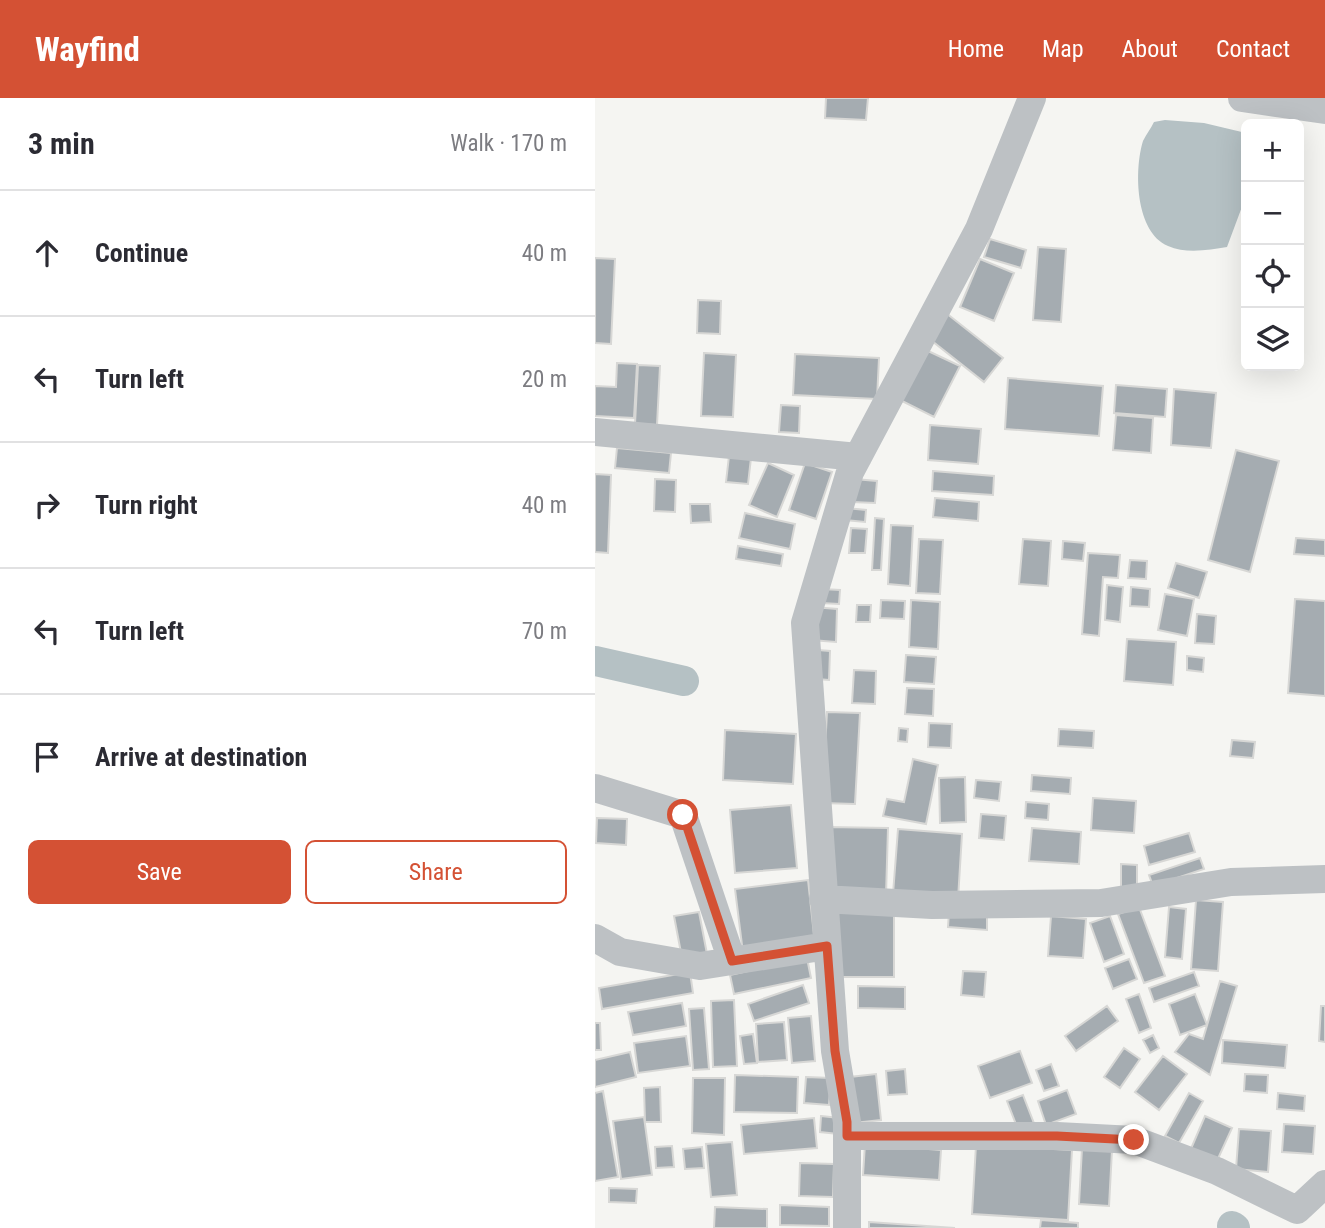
<!DOCTYPE html>
<html lang="en">
<head>
<meta charset="utf-8">
<style>
	:root { --surface:#fff; --page:#f7f7f7; --text:#2b2b33; --muted:#7c7c81; --line:#e1e1e2; --accent:#d45134 }
	body { margin:0; font-family:"Roboto Condensed",sans-serif; background:var(--page); color:var(--text) }
	.controls { position:absolute; right:21px; top:21px; display:grid; overflow:hidden; border-radius:10px; box-shadow:0 7px 28px #0002 }
	.controls button { width:63px; height:63px; display:grid; place-items:center; padding:0; border:0; border-bottom:2px solid var(--line); background:var(--surface); color:var(--text); font:35px sans-serif }
	.stop { position:absolute; width:21px; height:21px; margin:-16px; border:5px solid #d45134; border-radius:50%; background:#fff }
	.stop.end { background:#d45134; border-color:#fff; box-shadow:0 2px 7px #0008 }
	.list { margin:0; padding:0; list-style:none }
	h2 { display:flex; justify-content:space-between; align-items:center; height:91px; margin:0; padding:0 28px; font-size:30px }
	h2 small { font-size:23px; font-weight:400; color:var(--muted) }
	.list li { display:grid; grid-template-columns:46px 1fr auto; gap:21px; align-items:center; box-sizing:border-box; height:126px; padding:0 28px; border-top:2px solid var(--line) }
	.list b { display:block; font-size:26px; white-space:nowrap }
	.list em { font-size:23px; font-style:normal; color:var(--muted) }
	.actions { display:flex; gap:14px; padding:21px 28px }
	.actions a { flex:1; padding:16px 0; border:2px solid var(--accent); border-radius:10px; text-align:center; font-size:24px; color:var(--accent) }
	.actions .main { background:var(--accent); color:#fff }
	.icon { flex:none; width:38px; height:38px; fill:none; stroke:currentColor; stroke-width:2; stroke-linecap:round; stroke-linejoin:round }
	.map { position:relative; flex:none; width:730px; height:1130px; overflow:hidden }
	header { display:flex; align-items:center; gap:42px; box-sizing:border-box; height:98px; padding:0 35px; background:var(--accent); color:#fff }
	header strong { font-size:33px }
	nav { display:flex; gap:38px; margin-inline-start:auto; font-size:24px }
	main { display:flex }
	aside { flex:1; background:var(--surface) }
	.map>svg:first-child { display:block }
</style>
</head>
<body>
<header>
<strong>Wayfind</strong>
<nav><a>Home</a><a>Map</a><a>About</a><a>Contact</a></nav>
</header>
<main>
<aside>
<h2>3 min<small>Walk · 170 m</small></h2>
<ul class="list">
<li><svg class="icon" aria-label="ahead" viewBox="0 0 24 24"><path d="M12 20V5M6 11l6-6 6 6"/></svg><div><b>Continue</b></div><em>40 m</em></li>
<li><svg class="icon" aria-label="left" viewBox="0 0 24 24"><path d="M17 20v-9H6M10 6l-5 5 5 5"/></svg><div><b>Turn left</b></div><em>20 m</em></li>
<li><svg class="icon" aria-label="right" viewBox="0 0 24 24"><path d="M7 20v-9h11M14 6l5 5-5 5"/></svg><div><b>Turn right</b></div><em>40 m</em></li>
<li><svg class="icon" aria-label="left" viewBox="0 0 24 24"><path d="M17 20v-9H6M10 6l-5 5 5 5"/></svg><div><b>Turn left</b></div><em>70 m</em></li>
<li><svg class="icon" aria-label="arrive" viewBox="0 0 24 24"><path d="M6 21V4h12l-3 4 3 4H6"/></svg><div><b>Arrive at destination</b></div></li>
</ul>
<div class="actions"><a class="main">Save</a><a>Share</a></div>
</aside>
<div class="map">
<svg width="730" height="1130" viewBox="0 0 730 1130">
	<rect width="100%" height="100%" fill="#f5f5f2"/>
	<path fill="#b5c1c4" d="M570,22l39,3 42,10v63l-19,51c-18,3 -41,7 -59,-1 -33,-14 -34,-76 -25,-105 3,-6 8,-13 11,-19z"/>
	<g fill="none" stroke-linecap="round" stroke-linejoin="round">
		<path stroke="#b5c1c4" stroke-width="30" d="M0,563l89,20
			M637,1128l3,2"/>
	</g>
	<path fill="#a5acb1" stroke="#d7d7d5" stroke-width="2" d="M231,0h42l-2,22 -41,-2z
		M395,141l36,11 -5,18 -37,-11z
		M443,149l28,2 -5,73 -28,-2z
		M0,160l20,1 -4,85 -16,-1z
		M385,161l34,14 -20,48 -34,-14z
		M103,202l23,1 -1,33 -23,-1z
		M351,215l57,45 -19,24 -57,-45z
		M331,252l34,16 -26,51 -34,-17z
		M109,255l32,2 -3,62 -32,-1z
		M200,256l84,4 -2,41 -84,-4z
		M22,265l20,1 -3,54 -39,-2v-30l21,1z
		M43,267l22,1 -3,59 -22,-1z
		M413,280l95,8 -4,50 -94,-7z
		M521,287l51,4 -2,28 -51,-4z
		M579,291l42,4 -5,55 -40,-3z
		M186,307l19,1 -1,27 -20,-1z
		M521,317l37,3 -2,35 -38,-3z
		M335,327l51,4 -3,35 -50,-4z
		M22,350l54,5 -2,20 -54,-5z
		M641,352l43,11 -29,111 -42,-12z
		M134,358l22,2 -3,26 -22,-2z
		M173,365l26,12 -17,42 -28,-12z
		M210,365l27,9 -16,47 -27,-9z
		M338,373l61,5 -1,19 -61,-4z
		M0,376l16,1 -3,78 -13,-1z
		M60,381l21,1 -1,32 -21,-1z
		M259,381l23,2 -2,22 -23,-1z
		M340,400l44,4 -1,19 -45,-4z
		M95,406h20l1,18 -20,1z
		M251,410l20,2 -1,12 -20,-2z
		M150,415l50,11 -5,25 -51,-11z
		M280,420l9,1 -3,51h-9z
		M296,427l22,1 -3,60 -22,-2z
		M256,430l16,1 -2,24h-16z
		M701,440l29,2v16l-31,-2z
		M324,441l24,1 -3,54 -24,-1z
		M428,441l28,2 -3,45 -29,-2z
		M468,443l22,2 -2,18 -21,-2z
		M143,448l45,8 -2,12 -45,-7z
		M493,455l32,2 -2,23 -15,-1 -4,59 -17,-2z
		M535,462l17,1 -1,18 -18,-1z
		M581,465l31,9 -8,26 -31,-10z
		M512,487l16,2 -3,35 -15,-2z
		M536,489l19,2 -1,18 -19,-1z
		M227,491l18,1 -1,14 -18,-1z
		M570,496l29,5 -7,37 -29,-6z
		M700,501l30,2v95l-37,-3z
		M286,502l24,1 -1,18 -24,-1z
		M316,502l29,2 -2,47 -29,-2z
		M262,507h14l-1,17h-14z
		M218,509l24,2 -1,33 -25,-2z
		M602,516l19,2 -2,28 -19,-1z
		M532,541l49,3 -3,43 -49,-4z
		M223,552l12,1 -1,29 -12,-1z
		M311,557l30,2 -2,27 -30,-2z
		M592,558l17,2 -1,14 -16,-2z
		M259,572l22,1 -1,33 -23,-1z
		M312,590l27,1 -1,27 -28,-2z
		M232,614l33,1 -5,91 -33,-1z
		M334,625l23,1 -1,24 -23,-1z
		M304,630l9,1 -1,13 -9,-1z
		M464,631l35,2 -1,17 -35,-2z
		M130,632l71,4 -3,50 -70,-4z
		M637,642l23,2 -2,16 -23,-2z
		M318,661l25,6 -12,59 -43,-8 4,-17 17,3z
		M437,677l39,3 -1,16 -39,-3z
		M370,679l1,45 -26,1 -1,-45z
		M381,682l25,2 -2,19 -25,-3z
		M498,700l43,3 -2,32 -43,-3z
		M431,704l23,2 -1,16 -23,-2z
		M196,707l6,63 -62,5 -5,-63z
		M386,716l25,2 -2,24 -25,-2z
		M2,720l30,1 -1,26 -30,-2z
		M232,729l61,1 -2,67 -61,-2z
		M437,730l49,4 -2,32 -50,-3z
		M303,731l64,5 -4,65 -65,-5z
		M594,735l6,19 -46,13 -5,-19z
		M605,760l4,11 -51,17 -4,-11z
		M526,766l16,1v26l-16,-1z
		M213,782l7,64 -72,9 -8,-64z
		M601,802l27,2 -5,69 -27,-2z
		M544,809l26,69 -21,7 -26,-69z
		M574,809l17,2 -4,50 -17,-2z
		M238,810l61,1v68h-61z
		M104,814l8,42 -25,4 -8,-42z
		M354,814l38,3v15l-39,-3z
		M456,818l35,3 -3,39 -35,-2z
		M515,818l14,38 -20,8 -14,-39z
		M212,860l4,20 -77,16 -4,-19z
		M534,861l8,20 -24,10 -8,-21z
		M368,873l23,1 -2,25 -23,-2z
		M95,874l3,21 -91,16 -3,-21z
		M599,874l5,14 -45,16 -5,-14z
		M625,883l17,5 -27,89 -35,-23 14,-18 14,5z
		M208,887l6,18 -55,18 -6,-17z
		M263,888l47,1v22l-47,-1z
		M544,896l12,34 -12,5 -13,-34z
		M600,896l12,31 -27,10 -11,-31z
		M139,902l3,66 -24,1 -2,-66z
		M87,905l4,23 -53,9 -5,-23z
		M512,908l11,15 -42,30 -11,-15z
		M726,908h4v36l-6,-1z
		M109,910l5,61 -16,1 -4,-61z
		M216,918l4,45 -23,2 -4,-45z
		M189,924l3,38 -29,2 -2,-38z
		M0,925h5l1,27h-6z
		M158,936l4,29 -13,1 -4,-28z
		M558,937l6,13 -9,5 -7,-13z
		M91,938l4,30 -52,7 -4,-30z
		M628,942l64,5 -2,23 -63,-5z
		M529,950l16,11 -20,29 -16,-11z
		M425,953l12,32 -42,15 -12,-32z
		M35,954l6,25 -41,10v-27z
		M568,958l24,18 -28,36 -24,-18z
		M456,966l8,22 -15,5 -8,-21z
		M310,971l2,25 -19,1 -2,-24z
		M281,976l5,46 -27,3 -4,-46z
		M650,976l23,1 -1,18 -23,-2z
		M140,977l63,2 -1,36 -63,-1z
		M211,979l25,1 -2,27 -25,-2z
		M98,980h32l-1,57 -32,-2z
		M65,989l1,35h-16l-1,-34z
		M472,992l9,24 -30,11 -8,-24z
		M8,993l15,86 -23,4v-88z
		M594,995l14,8 -24,42 -14,-7z
		M683,995l27,3 -1,15 -27,-2z
		M428,997l12,31 -16,6 -12,-31z
		M226,1018l18,2 -1,16 -18,-2z
		M610,1018l27,12 -16,35 -26,-12z
		M49,1019l8,58 -31,4 -8,-58z
		M219,1020l3,30 -73,6 -3,-29z
		M689,1026l31,2 -2,28 -31,-2z
		M644,1031l32,2 -3,41 -32,-3z
		M137,1044l5,53 -26,2 -5,-53z
		M270,1046l76,6 -2,30 -76,-5z
		M381,1047l96,5 -4,70 -96,-6z
		M77,1048l2,21 -18,1 -1,-21z
		M107,1049l2,21 -19,1 -2,-20z
		M487,1050l30,2 -3,56 -30,-2z
		M205,1065l34,1 -1,33 -34,-1z
		M14,1090l28,1 -1,14 -27,-1z
		M185,1107l49,2v19l-49,-1z
		M120,1109l52,2v19h-53z
		M446,1122l37,3v5h-38z
		M274,1124l86,6h-86z"/>
	<g fill="none" stroke-linecap="round" stroke-linejoin="round">
		<path stroke="#bdc1c4" stroke-width="28" d="M647,0l83,12
			M0,334l263,25
			M0,690l88,27 49,146
			M228,801l109,6 169,-2 130,-21 94,-3
			M0,840l25,14 80,14 127,-20
			M252,1038h210l77,4 83,31 80,39 28,-26
			M252,1130v-106l-12,-71 -30,-428 45,-151 129,-243 53,-131"/>
	</g>
	<g fill="none" stroke-linecap="round" stroke-linejoin="round">
		<path stroke="#d45134" stroke-width="9" d="M88,717l49,146 95,-15 8,105 12,71v14h210l77,4"/>
	</g>
</svg>
<div class="controls">
<button>+</button>
<button>−</button>
<button><svg class="icon" aria-label="locate" viewBox="0 0 24 24"><circle cx="12" cy="12" r="6"/><path d="M12 2v4M12 18v4M2 12h4M18 12h4"/></svg></button>
<button><svg class="icon" aria-label="layers" viewBox="0 0 24 24"><path d="M12 4l9 5-9 5-9-5zM3 14l9 5 9-5"/></svg></button>
</div>
<div class="stop" style="left:88px;top:717px"></div>
<div class="stop end" style="left:539px;top:1042px"></div>
</div>
</main>
</body>
</html>
